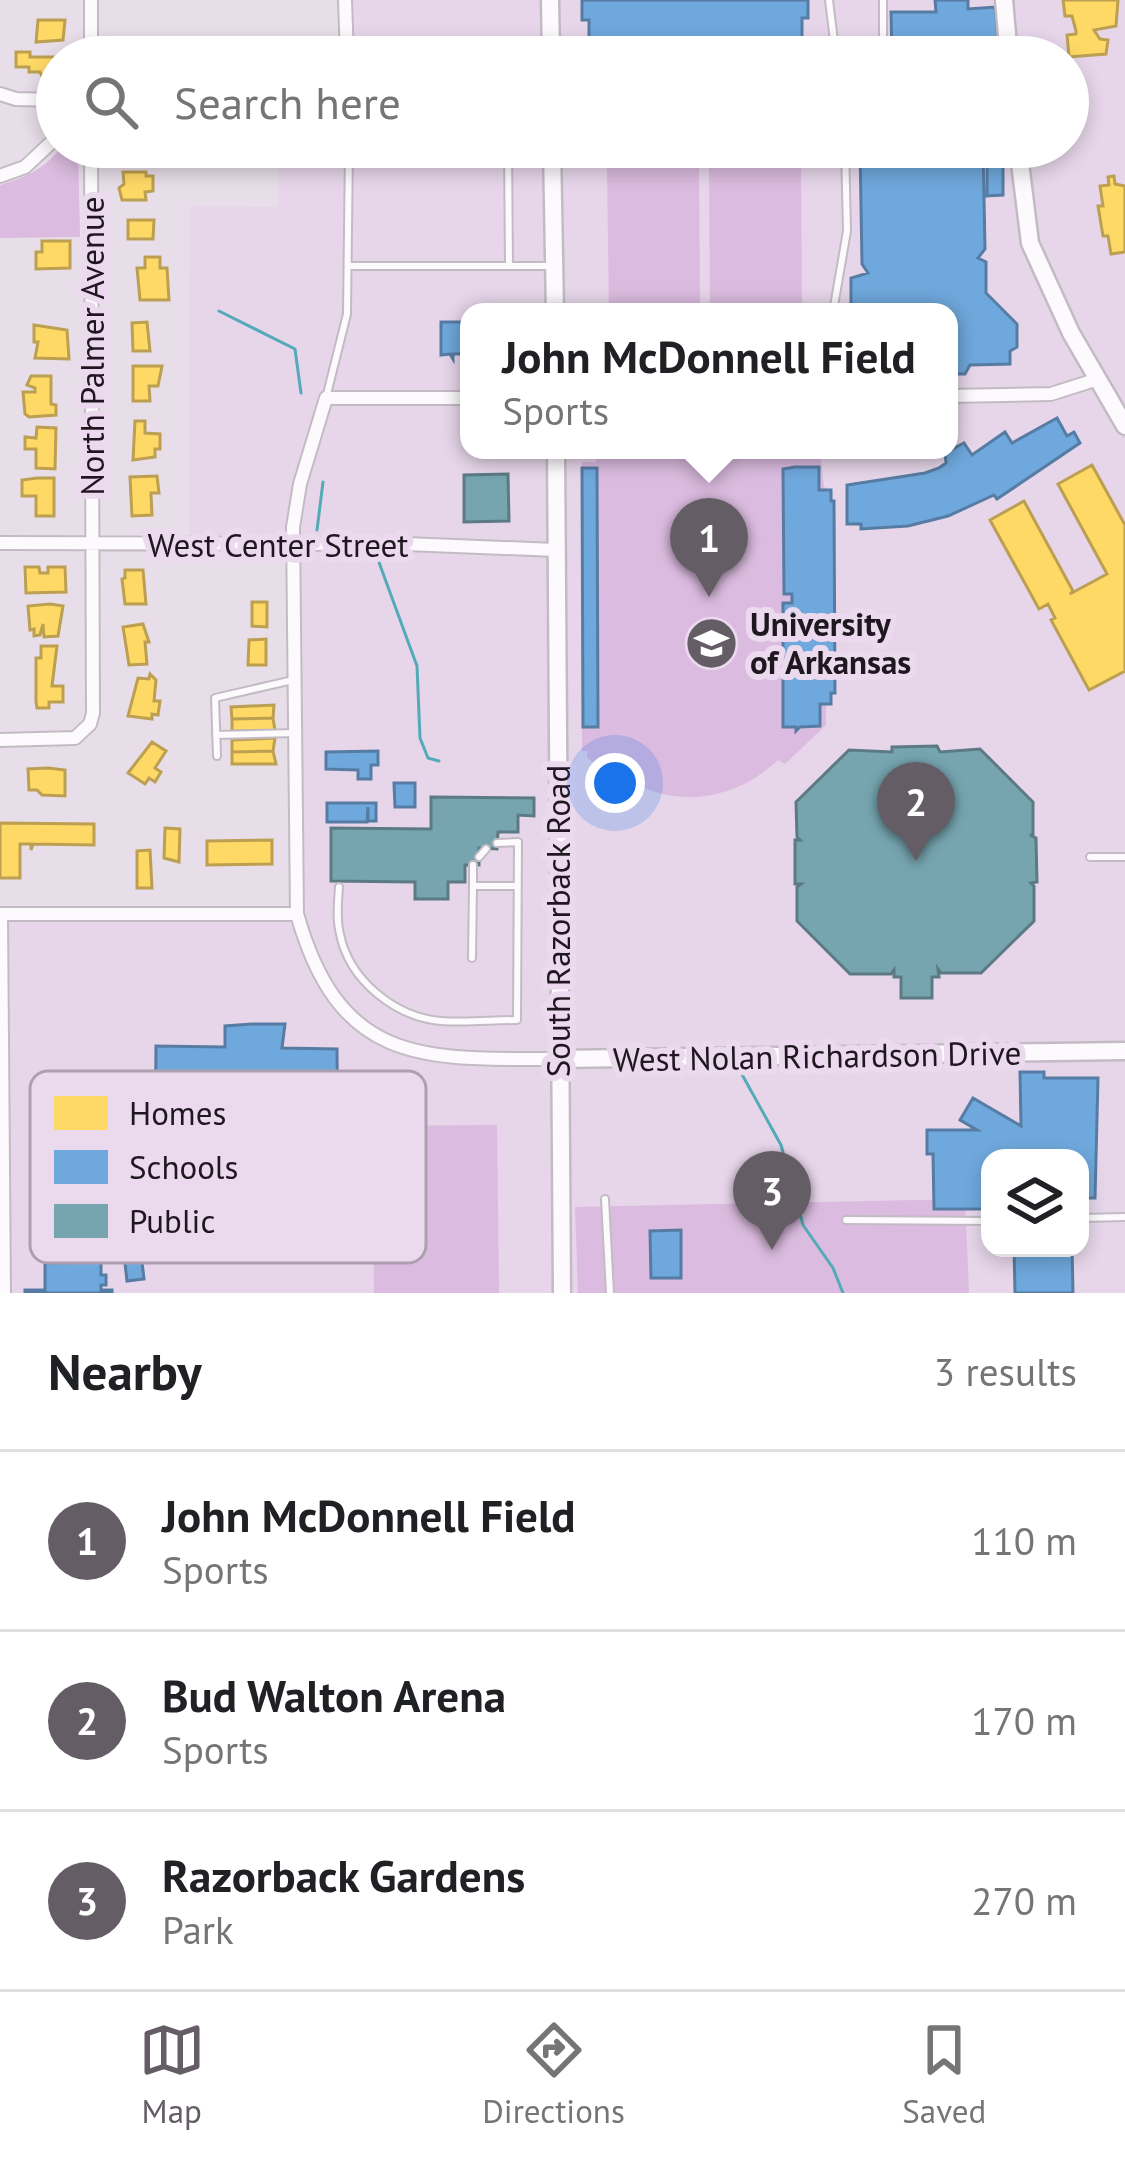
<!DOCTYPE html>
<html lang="en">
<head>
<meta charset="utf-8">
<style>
	:root { --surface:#fff; --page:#f6f6f6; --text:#202124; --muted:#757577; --line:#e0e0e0; --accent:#655d66 }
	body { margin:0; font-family:"PT Sans",sans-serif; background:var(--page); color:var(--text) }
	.controls { position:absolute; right:36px; bottom:36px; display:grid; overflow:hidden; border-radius:24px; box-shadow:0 6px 18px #0003 }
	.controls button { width:108px; height:108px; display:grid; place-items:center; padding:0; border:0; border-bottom:3px solid var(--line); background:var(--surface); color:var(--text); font:60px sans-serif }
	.you { position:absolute; left:615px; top:783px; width:42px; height:42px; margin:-30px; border:9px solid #fff; border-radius:50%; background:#1a73e8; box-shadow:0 0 0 18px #1a73e833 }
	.badge { display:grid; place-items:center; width:78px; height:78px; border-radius:50%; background:var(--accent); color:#fff; font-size:39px; font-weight:700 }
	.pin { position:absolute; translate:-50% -99px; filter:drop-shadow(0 3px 6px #0008) }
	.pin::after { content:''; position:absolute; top:63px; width:42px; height:36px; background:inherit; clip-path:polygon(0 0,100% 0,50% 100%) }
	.popup { position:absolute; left:460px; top:303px; width:498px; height:156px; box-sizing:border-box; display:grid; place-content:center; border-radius:24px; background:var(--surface); filter:drop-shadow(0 3px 9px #0005); font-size:39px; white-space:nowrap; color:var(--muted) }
	.popup b { font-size:45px; color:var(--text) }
	.popup::after { content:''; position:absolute; left:50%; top:100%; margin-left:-24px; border:24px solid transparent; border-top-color:var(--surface) }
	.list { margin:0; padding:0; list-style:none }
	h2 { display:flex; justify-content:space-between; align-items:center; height:156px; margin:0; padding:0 48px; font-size:51px }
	h2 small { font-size:39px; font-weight:400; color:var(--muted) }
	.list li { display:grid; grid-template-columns:78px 1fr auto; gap:36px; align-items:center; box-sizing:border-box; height:180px; padding:0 48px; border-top:3px solid var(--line) }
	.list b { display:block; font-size:45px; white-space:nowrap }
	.list p { margin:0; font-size:39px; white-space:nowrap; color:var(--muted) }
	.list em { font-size:39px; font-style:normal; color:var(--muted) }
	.icon { flex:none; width:66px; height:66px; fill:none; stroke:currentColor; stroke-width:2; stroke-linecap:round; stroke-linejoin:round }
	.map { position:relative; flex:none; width:1125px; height:1293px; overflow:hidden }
	.search { position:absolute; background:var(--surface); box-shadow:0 6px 18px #0003; left:36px; right:36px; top:36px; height:132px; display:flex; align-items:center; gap:30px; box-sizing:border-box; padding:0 42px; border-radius:66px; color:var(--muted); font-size:45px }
	.sheet { height:696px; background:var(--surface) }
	nav { display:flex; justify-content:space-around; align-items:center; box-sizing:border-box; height:168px; border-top:3px solid var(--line); background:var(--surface); font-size:33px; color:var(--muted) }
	nav a { display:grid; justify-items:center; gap:6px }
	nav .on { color:var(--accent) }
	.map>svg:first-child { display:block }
</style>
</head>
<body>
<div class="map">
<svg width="1125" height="1293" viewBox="0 0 1125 1293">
	<rect width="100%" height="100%" fill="#e8dee9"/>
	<path fill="#e7d6ea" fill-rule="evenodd" d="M345,0h780v1293h-1121l-3,-379h295l-1,-370 -106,1 1,-339 88,1v-60h790v-90h-721zM469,312h480v138h-480zM990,1158h90v90h-90z"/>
	<path fill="#dbbbdf" d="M62,147h16l2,90 -80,1v-53c27,-8 44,-16 62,-38z
		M801,164l1,148h-92l-1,-147z
		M699,165l1,147h-91l-2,-146z
		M596,450h224l4,37 7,3v10l3,1 1,192 -4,1v10l-5,1v20l-41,39 -7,-4c-51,48 -124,51 -174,0l-8,5 -9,-8v-6h-5v-289h14z
		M497,1125l2,168h-125l-1,-167z
		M965,1199l4,94h-391l-3,-86z"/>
	<path fill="#ffd966" stroke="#bc9f51" stroke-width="3" d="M1063,0h55l-2,26 -22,4 6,9 8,1 -2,14 -37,3 -2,-22 9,-1v-3l-4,-15h-7z
		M38,20h27l-2,20 -27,2z
		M120,38h37v19h-37v-5h-12v-9h12z
		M205,43h15l-1,14h-43v-9l29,1z
		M284,46h41v11h-41z
		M16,52h14v5h35h-8v19l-14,2 -3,-6h-11v-5h-13z
		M227,147h42v14h-10v-6l-33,-1z
		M123,172h23v4h7v15l-8,1 1,8h-24l-3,-12 5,-4z
		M1114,176l1,8 10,2v66l-14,2 -3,-18h-5l-5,-30h5l-3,-20 9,-1 -1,-8z
		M128,220h26l-1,19h-25z
		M42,241h28v27l-34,1v-17h6z
		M145,257h15v11h7l2,32h-29l-3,-32h8z
		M147,322l3,29h-17l-1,-28z
		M34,325l33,5 2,29 -34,-1 3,-16h-4z
		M133,366h29l-4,20h-9l1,15h-17z
		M31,376h20v28l5,1v10l-27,2 -4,-3 -2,-22h12v-4l-8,-3z
		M135,421h10v12l15,1v15h-5v8l-22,3z
		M37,427l19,1 -1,41 -19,-1v-19h-11v-12l11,1z
		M1092,465l33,60v146l-36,19 -38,-70 4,-2 -7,-14 -9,5 -49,-89 34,-19 49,90 -3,3 37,-20 -49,-90z
		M157,476l2,17h-8l1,22 -20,1 -2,-39z
		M37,478h17v38h-18v-20h-14v-16z
		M25,567h14l1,6h8v-6h17l1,25 -40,1z
		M125,570h18l3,34h-21l-3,-25 3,-1z
		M252,602h15v25l-15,-1z
		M50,604l13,2 -5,30 -14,1 -1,-13 -3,11 -6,1v-7l-4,1 -2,-24z
		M143,624l6,18h-4l2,22 -18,1 -6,-38z
		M266,639v26h-18l1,-25z
		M41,646h16l-5,40h11v16h-14v6h-12l-1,-6v-44h5z
		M150,674l6,6 -2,21h6l-2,14 -6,-1v5l-24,-3 10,-38 11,1z
		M274,705l-1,13 -41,1 -1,-12z
		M232,719l41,-1 2,13h-43z
		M275,738l-2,13 -41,1v-12z
		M152,742l14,9 -11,17 6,4 -6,10 -6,-4 -4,6 -17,-11z
		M232,752l41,-1 3,13h-44z
		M48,768l17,2v26l-23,-1 -5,-5h-8l-1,-21z
		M0,823l94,1v21l-61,-1 -2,6v-6h-11v34h-20z
		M165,828l15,1 -1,33 -15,-4z
		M272,840v24l-65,1v-24z
		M150,850l2,38h-15v-37z"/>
	<path fill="#6fa8dc" stroke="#577ca3" stroke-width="3" d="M582,0h226v18h-6v39h-213v-37h-7z
		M935,0h33v9l27,-2 5,50h-108l-1,-45h45z
		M860,147h123l2,102 -7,9 8,4v31l31,31v23l-7,4v13l-40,1 -5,9h-16v-62h-106l8,-5v-29l17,-5 -6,-9z
		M987,153h16v42l-16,1z
		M441,322h28v32h-16v5l-3,-5 -9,1z
		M1057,418l10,18 7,-4 6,11 -83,56 -3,-4 -46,21 -40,10 -47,3v-5h-14v-39l78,-12 14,-5 7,-5 -1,-10 19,-10 8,12 33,-23 7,11z
		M795,467h24v23h12v11h3l1,192h-4v11h-11v22l-20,1 -4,4v-4h-13v-124h9v-9h-8l-1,-125z
		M582,468h15l1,259h-15z
		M378,751v14h-7v14h-13v-9l-32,-1v-17z
		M394,783h21v24h-20z
		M327,803h49v18h-8v-14l-1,15h-40z
		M252,1024h33l-3,24 55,1 1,104 -53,-1v8h-6v4l-71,-1v-4h-5v-9h-48l1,-104 69,1v-21z
		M1020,1072h24v6h54l-3,120h-15v-40h-90v51h-56l-1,-55h-6v-24h50l-17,-10 13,-22 48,28z
		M67,1172l24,3v57h-22v3l-14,-3v-57h12z
		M681,1230v48h-30l-1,-47z
		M1014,1248h58l1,45h-58z
		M141,1253l3,26 -17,2 -3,-26z
		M101,1262v13h5v10h-5v5h11v3h-87v-3h20v-27z"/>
	<path fill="#76a5af" stroke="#5c7a84" stroke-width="3" d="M508,474l1,47 -45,1v-47z
		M937,746l3,6 40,-3 53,53v33h-3l6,3 1,44 -6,1 3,3v35l-53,52h-40l-3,-4 1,8h-7v21h-31v-21h-7v-7l-3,4h-41l-53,-53v-34l4,-3h-6v-44h5l-3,-3 -1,-35 53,-52 43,2v-5z
		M431,797l103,1v18l-16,-1v17h-20l-1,17 -18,-1v17h-14v17h-17v17h-33v-17l-84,-1v-53l100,1z"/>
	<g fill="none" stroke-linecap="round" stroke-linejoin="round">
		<path stroke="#54aab8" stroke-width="3" d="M219,311l76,38 6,44
			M317,530l6,-48
			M377,557l40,109 3,72 8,20 11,3
			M739,1069l42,76 22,80 30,43 10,25"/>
		<defs>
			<path id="lane" d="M829,0l7,57
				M883,0v57
				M508,147l1,119
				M349,266h202
				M833,312l14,-81 -2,-84
				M326,398l21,-84 2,-167
				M216,735l81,-2
				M217,756l-2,-58 78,-18
				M479,857l7,-8
				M1090,857h35
				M473,885v-20
				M339,887c-1,15 -3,32 1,47 9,46 55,83 101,87 25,2 51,-1 76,-1l1,-178 -21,1
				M472,958l1,-72h44
				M605,1199l5,94
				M1080,1218l45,-1
				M846,1220l144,1"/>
			<path id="street" d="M345,0l2,57
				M91,57v-57
				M0,94l16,5 41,1
				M0,176l25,-9 32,-30
				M949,396l102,-2 47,-15
				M469,398h-143l-26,86 -7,43 4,387c43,152 126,145 262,145
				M0,543l406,1 150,6
				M0,740l75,-2 15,-14 3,-11 -2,-566
				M0,914h297
				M1,914l3,379"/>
			<path id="secondary" d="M550,0l1,57
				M1004,0l5,57
				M552,147l3,165
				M1018,147l12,96 41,90 54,93
				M556,450l6,843
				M559,1059l566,-8"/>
		</defs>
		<use href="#lane" stroke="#c3bbc4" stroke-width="10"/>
		<use href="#street" stroke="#c3bbc4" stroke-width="16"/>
		<use href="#secondary" stroke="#c3bbc4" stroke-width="21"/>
		<use href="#lane" stroke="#fcfafc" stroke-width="6"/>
		<use href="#street" stroke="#fcfafc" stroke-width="12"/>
		<use href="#secondary" stroke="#fcfafc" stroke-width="16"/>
	</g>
	<defs>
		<symbol id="university-disc" viewBox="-11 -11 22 22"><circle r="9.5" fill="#655d66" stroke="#ebd9ee"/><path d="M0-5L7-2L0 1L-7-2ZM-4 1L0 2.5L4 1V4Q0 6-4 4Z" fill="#fff"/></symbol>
	</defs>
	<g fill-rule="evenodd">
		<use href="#university-disc" x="682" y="614" width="59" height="59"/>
	</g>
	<g text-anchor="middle" stroke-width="12" stroke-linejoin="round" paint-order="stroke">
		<g font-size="33" fill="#1e171f" stroke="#ebd9ee">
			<text transform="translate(92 346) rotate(-90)" y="12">North Palmer Avenue</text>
			<text x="278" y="557">West Center Street</text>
			<text transform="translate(558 921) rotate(-90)" y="12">South Razorback Road</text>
			<text transform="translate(817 1056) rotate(-1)" y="12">West Nolan Richardson Drive</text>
		</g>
		<g font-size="33" font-weight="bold" fill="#1e171f" stroke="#ebd9ee" text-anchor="start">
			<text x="750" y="636">University<tspan x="750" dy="38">of Arkansas</tspan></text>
		</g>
	</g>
	<rect x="30" y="1071" width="396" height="192" rx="18" fill="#ebd9ee" stroke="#ae9fb0" stroke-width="3"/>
	<rect x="54" y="1096" width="54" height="34" fill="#ffd966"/>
	<rect x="54" y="1150" width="54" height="34" fill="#6fa8dc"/>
	<rect x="54" y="1204" width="54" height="34" fill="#76a5af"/>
	<g font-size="33" fill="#1e171f">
		<text x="129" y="1125">Homes</text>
		<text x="129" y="1179">Schools</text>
		<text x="129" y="1233">Public</text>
	</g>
</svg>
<div class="controls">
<button><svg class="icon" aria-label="layers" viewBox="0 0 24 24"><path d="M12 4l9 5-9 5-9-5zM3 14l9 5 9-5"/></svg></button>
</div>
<div class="you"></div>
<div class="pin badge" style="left:709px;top:597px">1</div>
<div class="popup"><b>John McDonnell Field</b>Sports</div>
<div class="pin badge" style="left:916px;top:861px">2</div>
<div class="pin badge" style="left:772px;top:1250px">3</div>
<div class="search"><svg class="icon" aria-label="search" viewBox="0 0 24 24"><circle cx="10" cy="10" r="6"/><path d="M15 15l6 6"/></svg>Search here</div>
</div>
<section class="sheet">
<h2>Nearby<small>3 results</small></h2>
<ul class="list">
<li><span class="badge">1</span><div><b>John McDonnell Field</b><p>Sports</p></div><em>110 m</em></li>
<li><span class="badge">2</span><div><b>Bud Walton Arena</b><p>Sports</p></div><em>170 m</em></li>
<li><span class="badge">3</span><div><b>Razorback Gardens</b><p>Park</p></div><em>270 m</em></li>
</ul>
</section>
<nav>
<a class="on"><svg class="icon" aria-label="map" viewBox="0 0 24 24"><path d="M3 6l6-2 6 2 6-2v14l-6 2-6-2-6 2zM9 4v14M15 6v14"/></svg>Map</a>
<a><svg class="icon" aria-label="directions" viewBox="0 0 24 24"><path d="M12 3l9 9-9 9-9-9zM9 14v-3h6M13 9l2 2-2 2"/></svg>Directions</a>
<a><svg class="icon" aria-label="saved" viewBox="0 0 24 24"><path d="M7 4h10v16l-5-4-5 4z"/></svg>Saved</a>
</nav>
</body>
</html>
